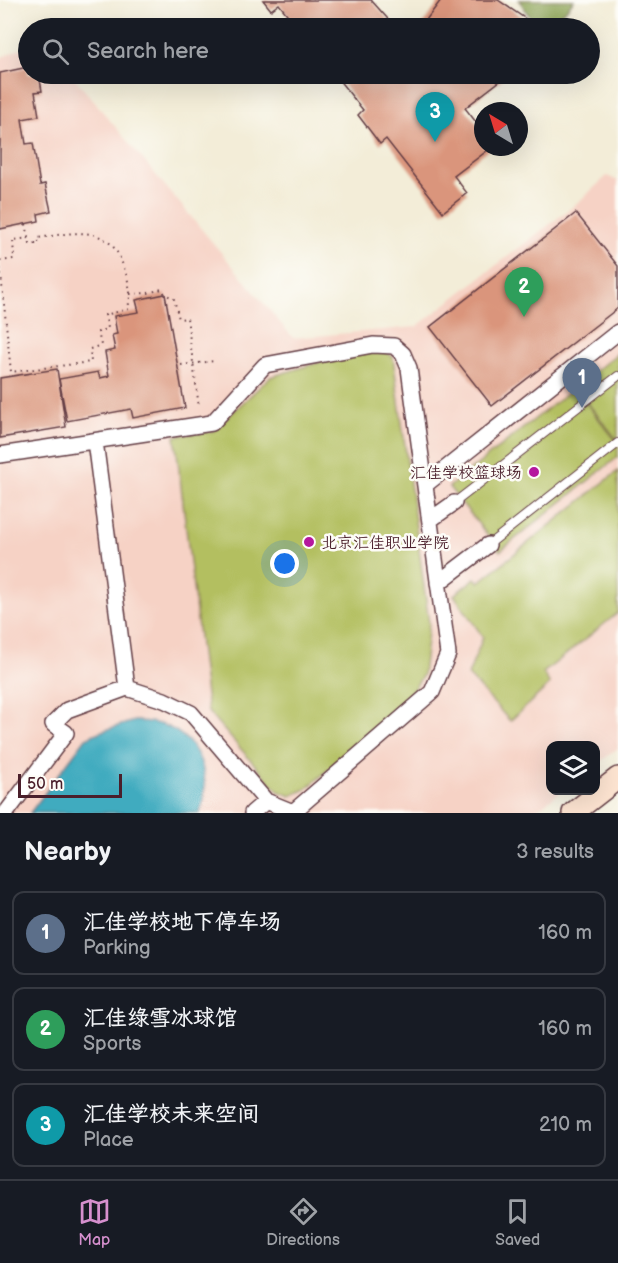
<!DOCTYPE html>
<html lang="en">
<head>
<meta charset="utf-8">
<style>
	:root { --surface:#171b24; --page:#242831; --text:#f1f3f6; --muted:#9ea1a6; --line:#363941; --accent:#d690ce }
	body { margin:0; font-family:"Balsamiq Sans","LXGW WenKai TC",sans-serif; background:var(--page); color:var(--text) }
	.controls { position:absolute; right:18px; bottom:18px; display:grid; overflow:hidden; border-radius:12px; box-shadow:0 6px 24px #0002 }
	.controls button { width:54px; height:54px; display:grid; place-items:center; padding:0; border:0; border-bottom:2px solid var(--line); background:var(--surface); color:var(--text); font:30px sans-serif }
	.compass { position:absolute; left:474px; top:102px; width:54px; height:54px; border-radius:50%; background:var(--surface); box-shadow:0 6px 24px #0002; rotate:322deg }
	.scale { position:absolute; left:18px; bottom:15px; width:104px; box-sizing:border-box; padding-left:6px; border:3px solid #4a1f2b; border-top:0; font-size:16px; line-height:21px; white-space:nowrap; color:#4a1f2b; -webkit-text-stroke:4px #fdfcf7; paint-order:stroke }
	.you { position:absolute; left:285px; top:564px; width:21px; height:21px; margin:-15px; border:4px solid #fff; border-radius:50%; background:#1a73e8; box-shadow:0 0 0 9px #1a73e833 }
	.badge { display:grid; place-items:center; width:39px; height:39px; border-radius:50%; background:var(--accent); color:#fff; font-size:20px; font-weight:700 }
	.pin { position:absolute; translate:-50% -50px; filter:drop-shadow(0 2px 3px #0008) }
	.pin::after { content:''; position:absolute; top:32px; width:21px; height:18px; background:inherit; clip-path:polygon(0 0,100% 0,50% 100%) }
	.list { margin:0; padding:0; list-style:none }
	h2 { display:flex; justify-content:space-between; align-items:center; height:78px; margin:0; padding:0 24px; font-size:26px }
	h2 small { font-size:20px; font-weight:400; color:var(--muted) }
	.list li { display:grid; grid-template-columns:39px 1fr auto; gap:18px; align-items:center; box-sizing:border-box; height:84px; margin:0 12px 12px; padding:0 12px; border:2px solid var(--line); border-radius:12px }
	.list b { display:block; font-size:22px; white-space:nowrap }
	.list p { margin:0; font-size:20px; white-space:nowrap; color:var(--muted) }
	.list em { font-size:20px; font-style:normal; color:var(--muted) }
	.icon { flex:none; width:33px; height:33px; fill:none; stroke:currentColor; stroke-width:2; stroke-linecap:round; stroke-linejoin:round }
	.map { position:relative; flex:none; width:618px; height:813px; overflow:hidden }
	.search { position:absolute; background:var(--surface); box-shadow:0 6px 24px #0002; left:18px; right:18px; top:18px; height:66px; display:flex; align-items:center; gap:15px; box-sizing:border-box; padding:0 21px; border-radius:33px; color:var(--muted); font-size:22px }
	.sheet { height:366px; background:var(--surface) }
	nav { display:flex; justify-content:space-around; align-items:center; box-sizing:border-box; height:84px; border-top:2px solid var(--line); background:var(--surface); font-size:16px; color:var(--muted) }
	nav a { display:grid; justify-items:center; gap:3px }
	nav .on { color:var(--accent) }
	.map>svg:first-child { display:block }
</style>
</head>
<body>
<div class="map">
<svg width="618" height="813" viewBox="0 0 618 813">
	<rect width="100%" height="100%" fill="#fdfcf7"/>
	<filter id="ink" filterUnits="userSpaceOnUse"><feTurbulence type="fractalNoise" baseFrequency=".0167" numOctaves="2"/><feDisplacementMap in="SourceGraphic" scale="12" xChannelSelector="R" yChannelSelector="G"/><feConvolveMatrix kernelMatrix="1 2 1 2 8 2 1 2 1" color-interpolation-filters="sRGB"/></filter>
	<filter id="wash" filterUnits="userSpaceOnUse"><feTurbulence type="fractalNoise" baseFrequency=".008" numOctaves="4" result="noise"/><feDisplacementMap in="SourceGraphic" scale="24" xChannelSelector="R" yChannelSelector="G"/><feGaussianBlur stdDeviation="1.35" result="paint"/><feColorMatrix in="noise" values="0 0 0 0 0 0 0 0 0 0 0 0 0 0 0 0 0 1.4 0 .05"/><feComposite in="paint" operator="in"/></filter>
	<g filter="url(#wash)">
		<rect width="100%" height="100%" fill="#f3edd8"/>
		<path fill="#f6d2c5" d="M28,45v29h43l222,264 123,-11 159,-122 32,-29 11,5v567l-22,17v-19h-46v44l12,1 -30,22h-532v-755z"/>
		<path fill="#b3bf61" stroke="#7e6f46" stroke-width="1.5" d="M377,345l16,12 36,266 -6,52 -21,31 -96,83 -15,7 -13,-5 -70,-79 -33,-276 38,-5 57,-54z
			M618,353v88l-43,-54z
			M574,388l44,55v14l-118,94 -51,-64z
			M618,471v142l-75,60 7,11 -40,37 -42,-46 15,-38 -29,-42 21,-17 4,4z"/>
		<path fill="#8ea657" stroke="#6c6241" stroke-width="1.5" d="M519,0h55l-9,11 -28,17z"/>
		<path fill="#40abbf" stroke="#456575" stroke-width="1.5" d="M134,721c53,-2 83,42 66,92h-170l56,-75 13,-6z"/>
		<g id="blocks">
			<path fill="#da957c" d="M263,0h108l25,28h-98l-19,-24 -8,6z
				M441,0h57l41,28h-119z
				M28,67v7h11l3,17 -7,1 4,24 -17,3 4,25 7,-1 7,42 5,-1 6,27 -13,3 1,7 -39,8v-156z
				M334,74h175l-44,34 18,23v16h9l-38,29 13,17 -24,19 -57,-73 -6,5 -22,-29 5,-5z
				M576,213l42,53v42l-126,98 -62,-79z
				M165,294l20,114 -52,10 -2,-9 -64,12 -8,-42 39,-7 2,6 9,-2 -4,-24 10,-2 -3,-15 5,-1 -3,-18 25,-4 -3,-12z
				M57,369l9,58 -66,11v-60z"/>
		</g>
	</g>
	<g filter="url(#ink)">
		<use href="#blocks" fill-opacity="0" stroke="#633e45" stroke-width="1.5"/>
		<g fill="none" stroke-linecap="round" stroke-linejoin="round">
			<defs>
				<path id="service" d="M454,503l164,-127
					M488,545l130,-102"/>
				<path id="minor" d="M95,441l32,247
					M0,455l212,-32 53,-58 108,-20 21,1 9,8 6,14 3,23 36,263 -16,38 -139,120 -27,-11
					M425,485l193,-153
					M430,520l24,-17
					M438,583l50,-38
					M6,813l60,-80 -13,-9 14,-14 60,-22 37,12 27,13 75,88 -14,12"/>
				<path id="secondary" d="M573,813l45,-35"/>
			</defs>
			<use href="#service" stroke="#633e45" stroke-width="10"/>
			<use href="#minor" stroke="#633e45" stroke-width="18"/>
			<use href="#secondary" stroke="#633e45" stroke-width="24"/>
			<path stroke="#633e45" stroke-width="2" stroke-dasharray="1.5 4.5" stroke-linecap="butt" d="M26,224l3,14
				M0,261l14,-2 -1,-19 16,-2 1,6h9l-1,-6c34,-5 70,-15 84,25 4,9 8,23 8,32 0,5 -2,9 -1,14l-24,6 3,13 -10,4 3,13 -11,4 1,13 -80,10 -11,-107
				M130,294l18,-1 14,-4 3,5 9,5 5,20 8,-1 12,89
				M181,365l34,-4"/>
			<use href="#service" stroke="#fff" stroke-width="8"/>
			<use href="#minor" stroke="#fff" stroke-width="15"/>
			<use href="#secondary" stroke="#fde4d1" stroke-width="21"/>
		</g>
	</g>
	<g fill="#b5179e" stroke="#fdfcf7" stroke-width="2">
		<circle cx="534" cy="472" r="6"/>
		<circle cx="309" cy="542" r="6"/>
	</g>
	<g text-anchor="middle" stroke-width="5" stroke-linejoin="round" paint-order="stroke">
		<g font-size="16" fill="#4a1f2b" stroke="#fdfcf7" text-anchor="end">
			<text x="522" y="478">汇佳学校篮球场</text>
			<text x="321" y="548" text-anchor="start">北京汇佳职业学院</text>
		</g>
	</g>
</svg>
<div class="controls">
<button><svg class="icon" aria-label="layers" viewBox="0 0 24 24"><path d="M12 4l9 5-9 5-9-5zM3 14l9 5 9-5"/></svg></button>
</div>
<svg class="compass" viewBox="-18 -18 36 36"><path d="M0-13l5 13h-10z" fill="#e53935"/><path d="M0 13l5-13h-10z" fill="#9ea1a6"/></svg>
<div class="scale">50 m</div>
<div class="you"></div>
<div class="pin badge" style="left:582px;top:408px;background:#5c6f8a">1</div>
<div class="pin badge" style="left:524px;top:317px;background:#2e9e5b">2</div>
<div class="pin badge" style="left:435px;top:142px;background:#0f9aa8">3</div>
<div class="search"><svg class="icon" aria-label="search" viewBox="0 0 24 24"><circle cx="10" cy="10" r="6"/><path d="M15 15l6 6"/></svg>Search here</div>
</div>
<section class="sheet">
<h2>Nearby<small>3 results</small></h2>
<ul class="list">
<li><span class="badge" style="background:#5c6f8a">1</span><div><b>汇佳学校地下停车场</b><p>Parking</p></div><em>160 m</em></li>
<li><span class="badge" style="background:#2e9e5b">2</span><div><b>汇佳绿雪冰球馆</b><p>Sports</p></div><em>160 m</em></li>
<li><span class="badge" style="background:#0f9aa8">3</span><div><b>汇佳学校未来空间</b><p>Place</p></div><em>210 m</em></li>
</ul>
</section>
<nav>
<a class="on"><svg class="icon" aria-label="map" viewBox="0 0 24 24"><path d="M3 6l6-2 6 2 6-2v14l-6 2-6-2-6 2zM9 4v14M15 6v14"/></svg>Map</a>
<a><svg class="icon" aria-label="directions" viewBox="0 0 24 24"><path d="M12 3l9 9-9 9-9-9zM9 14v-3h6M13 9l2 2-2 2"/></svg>Directions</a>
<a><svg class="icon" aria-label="saved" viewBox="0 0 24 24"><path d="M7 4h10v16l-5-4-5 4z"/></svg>Saved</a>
</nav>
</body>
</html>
